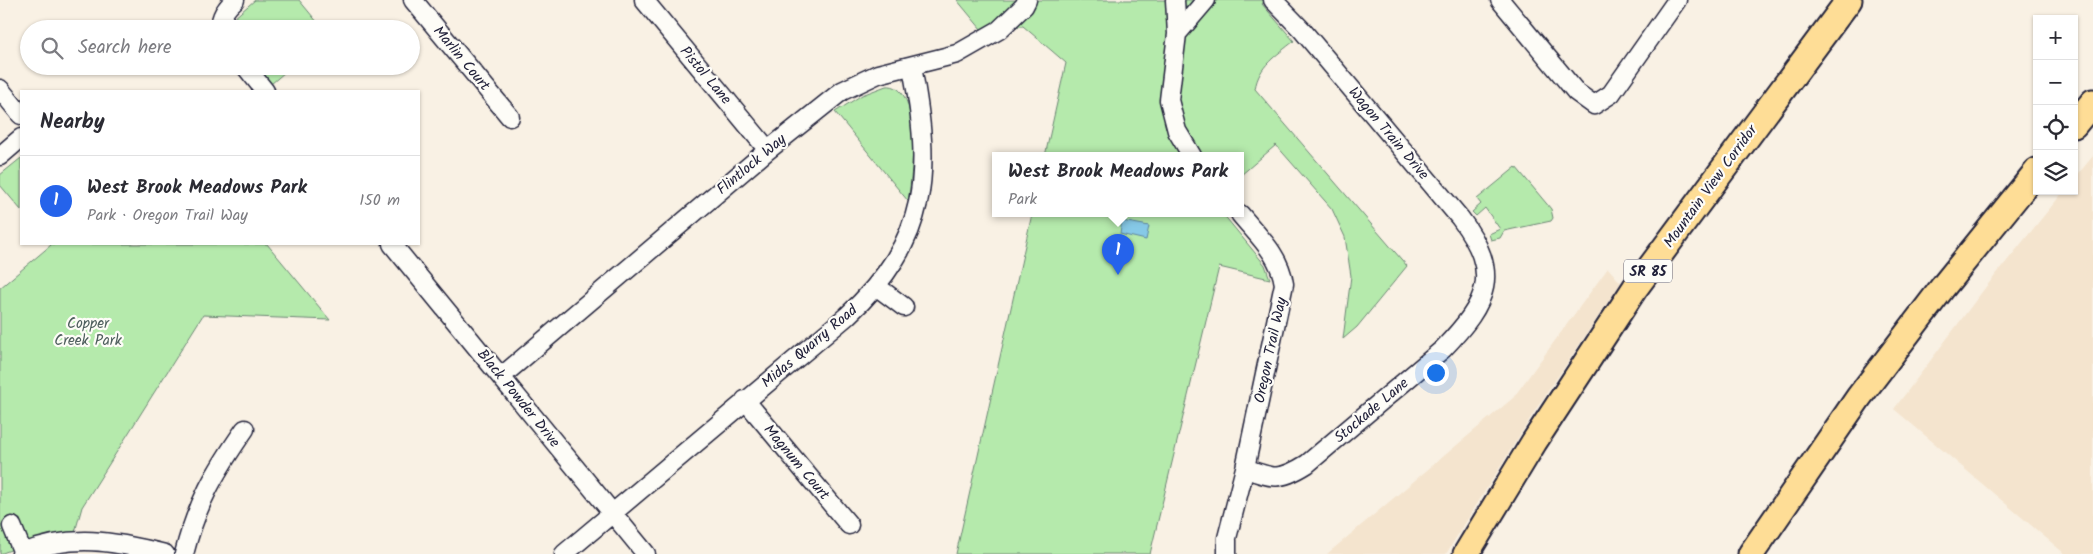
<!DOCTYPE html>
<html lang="en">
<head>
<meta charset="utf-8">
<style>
	:root { --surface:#fff; --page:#f2f2f3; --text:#2b2b33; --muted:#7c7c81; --line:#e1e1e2; --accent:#2563eb }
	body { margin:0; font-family:Kalam,sans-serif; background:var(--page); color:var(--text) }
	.controls { position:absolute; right:15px; top:15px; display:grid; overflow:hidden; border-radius:0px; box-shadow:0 1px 4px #0004 }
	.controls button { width:45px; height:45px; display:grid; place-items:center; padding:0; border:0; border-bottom:1px solid var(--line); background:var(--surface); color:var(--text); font:25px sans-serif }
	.you { position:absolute; left:1435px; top:372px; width:18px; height:18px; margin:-12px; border:4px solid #fff; border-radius:50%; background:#1a73e8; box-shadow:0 0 0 8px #1a73e833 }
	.badge { display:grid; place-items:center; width:32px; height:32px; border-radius:50%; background:var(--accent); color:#fff; font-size:16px; font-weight:700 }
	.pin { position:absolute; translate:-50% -41px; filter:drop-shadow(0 1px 2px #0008) }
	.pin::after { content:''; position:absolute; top:26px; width:18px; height:15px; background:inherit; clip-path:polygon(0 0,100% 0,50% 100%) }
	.popup { position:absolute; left:992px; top:152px; width:252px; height:65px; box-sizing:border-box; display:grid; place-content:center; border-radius:0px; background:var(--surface); filter:drop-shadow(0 1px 4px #0005); font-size:16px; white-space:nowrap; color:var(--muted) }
	.popup b { font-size:19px; color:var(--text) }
	.popup::after { content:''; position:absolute; left:50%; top:100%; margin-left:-10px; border:10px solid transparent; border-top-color:var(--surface) }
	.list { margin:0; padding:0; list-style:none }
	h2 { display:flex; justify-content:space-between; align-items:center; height:65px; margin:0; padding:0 20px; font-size:21px }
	h2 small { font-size:16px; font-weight:400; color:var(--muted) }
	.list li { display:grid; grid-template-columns:32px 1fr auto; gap:15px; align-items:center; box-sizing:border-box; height:90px; padding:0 20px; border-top:1px solid var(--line) }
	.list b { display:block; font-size:19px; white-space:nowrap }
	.list p { margin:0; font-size:16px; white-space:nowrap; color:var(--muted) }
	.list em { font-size:16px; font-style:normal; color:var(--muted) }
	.icon { flex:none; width:28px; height:28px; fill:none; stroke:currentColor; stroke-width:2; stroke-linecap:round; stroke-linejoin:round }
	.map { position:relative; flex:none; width:2093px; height:554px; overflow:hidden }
	.search { position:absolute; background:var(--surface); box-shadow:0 1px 4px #0004; left:20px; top:20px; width:400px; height:55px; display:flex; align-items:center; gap:12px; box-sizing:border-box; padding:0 18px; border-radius:28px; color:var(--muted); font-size:19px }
	.panel { position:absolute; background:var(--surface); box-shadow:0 1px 4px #0004; left:20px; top:90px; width:400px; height:155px; border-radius:0px }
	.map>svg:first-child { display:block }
</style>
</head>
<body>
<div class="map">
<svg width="2093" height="554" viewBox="0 0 2093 554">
	<rect width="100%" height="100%" fill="#f9f1e4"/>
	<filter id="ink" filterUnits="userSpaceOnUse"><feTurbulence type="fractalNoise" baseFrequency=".02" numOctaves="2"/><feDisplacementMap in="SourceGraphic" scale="10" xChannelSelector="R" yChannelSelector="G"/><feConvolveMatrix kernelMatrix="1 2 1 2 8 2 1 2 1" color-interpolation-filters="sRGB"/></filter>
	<g filter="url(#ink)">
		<path fill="#f4e4ce" d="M2093,156v398h-28l-171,-145 91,-121 79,-97h10v-12z
			M1608,268l13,15 -85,126 -90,145h-119l186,-156z"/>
		<path fill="#b5eaac" stroke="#6c8674" d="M255,0h44l24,29h-92l3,-11z
			M957,0h308l-3,4 32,37c-18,15 -35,24 -39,48l152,177 -50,61 -14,12 8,-63 -6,-39 -13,-28 -56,-64 -35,30 -1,-19h-195l21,-93 -43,-37 -42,3z
			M256,66h36l-21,18z
			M886,86c37,-4 26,93 22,115l-73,-89 27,-17z
			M21,158v52l-21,-25v-10z
			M1516,167l35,42 2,9 -2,3 -47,10 -4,7 -9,2 -2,-6 11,-5 -15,-21 -9,8 -4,-4 9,-8 -4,-5z
			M1032,214h191l42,51 5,14 -51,-12 -69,287h-194z
			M50,244h217l63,76 -127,-5 -121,192 -7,25 -33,6 -42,16v-266l51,-43z"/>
		<path fill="#86c9e7" stroke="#5e86a2" d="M1122,221l27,5 -3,14 -26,-6z"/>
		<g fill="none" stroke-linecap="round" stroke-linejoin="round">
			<defs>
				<path id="minor" d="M413,0l97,117
					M644,0l124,150
					M1175,0l2,34 -8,66 8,31 15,25
					M1500,0l76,92 18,13 17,-11 66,-94
					M220,29c0,-13 6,-21 15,-29
					M1177,34l29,-34
					M245,66l20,25
					M0,89l21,26
					M0,156l21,-18
					M392,244l254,310
					M876,286l28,21
					M502,376l266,-226 74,-59 36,-17 79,-20 42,-24 25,-24 3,-6
					M745,400l104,125
					M1245,468c28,11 35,13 62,-4l136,-115c45,-47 59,-75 17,-131l-158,-188 -29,-30
					M12,526l11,27
					M21,554c50,-21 93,-13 144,0
					M184,554c13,-51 31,-82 61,-125
					M564,554l283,-238c83,-77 85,-144 65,-249
					M1227,554v-16l18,-70 39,-184c-4,-29 -26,-48 -44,-70"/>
				<path id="highway" d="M2074,125l19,-23
					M1466,554l68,-112 101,-154 214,-288
					M1751,554l108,-157 84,-110 94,-116"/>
			</defs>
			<use href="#minor" stroke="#22223b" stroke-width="21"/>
			<use href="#highway" stroke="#22223b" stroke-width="29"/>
			<use href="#minor" stroke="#fdfcf7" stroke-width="18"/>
			<use href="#highway" stroke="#fedd96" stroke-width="25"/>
		</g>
	</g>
	<g text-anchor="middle" stroke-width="4.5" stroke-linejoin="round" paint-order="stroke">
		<rect fill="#fdfcf7" stroke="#646373" stroke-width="1" x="1624" y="259.5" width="48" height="23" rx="4"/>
		<g font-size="14" font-weight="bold" fill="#22223b">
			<text x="1648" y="276">SR 85</text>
		</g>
		<g font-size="15" fill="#22223b" stroke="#fdfcf7">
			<text transform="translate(462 58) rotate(50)" y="5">Marlin Court</text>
			<text transform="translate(706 75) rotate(50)" y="5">Pistol Lane</text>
			<text transform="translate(1389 133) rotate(50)" y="5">Wagon Train Drive</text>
			<text transform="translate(751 164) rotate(-40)" y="5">Flintlock Way</text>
			<text transform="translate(1710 186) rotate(-54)" y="5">Mountain View Corridor</text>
			<text transform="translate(809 346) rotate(-40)" y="5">Midas Quarry Road</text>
			<text transform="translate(1270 350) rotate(-78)" y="5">Oregon Trail Way</text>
			<text transform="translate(519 398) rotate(51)" y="5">Black Powder Drive</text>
			<text transform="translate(1371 410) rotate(-40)" y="5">Stockade Lane</text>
			<text transform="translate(797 462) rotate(50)" y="5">Magnum Court</text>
		</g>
		<g font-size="15" fill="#4e5e5d" stroke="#fdfcf7">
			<text x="88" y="328">Copper<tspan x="88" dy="17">Creek Park</tspan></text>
		</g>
	</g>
</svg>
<div class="controls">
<button>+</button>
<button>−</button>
<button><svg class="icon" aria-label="locate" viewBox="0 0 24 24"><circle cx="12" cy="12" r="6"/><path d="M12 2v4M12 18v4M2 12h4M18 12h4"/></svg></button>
<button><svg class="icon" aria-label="layers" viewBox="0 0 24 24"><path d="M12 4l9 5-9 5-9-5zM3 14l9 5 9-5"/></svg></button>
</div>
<div class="you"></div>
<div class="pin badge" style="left:1118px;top:275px">1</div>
<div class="popup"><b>West Brook Meadows Park</b>Park</div>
<div class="search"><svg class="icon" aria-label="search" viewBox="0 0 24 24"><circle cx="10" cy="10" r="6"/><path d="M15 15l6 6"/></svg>Search here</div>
<section class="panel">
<h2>Nearby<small></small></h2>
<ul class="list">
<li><span class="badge">1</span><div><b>West Brook Meadows Park</b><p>Park · Oregon Trail Way</p></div><em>150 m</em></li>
</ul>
</section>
</div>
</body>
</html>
